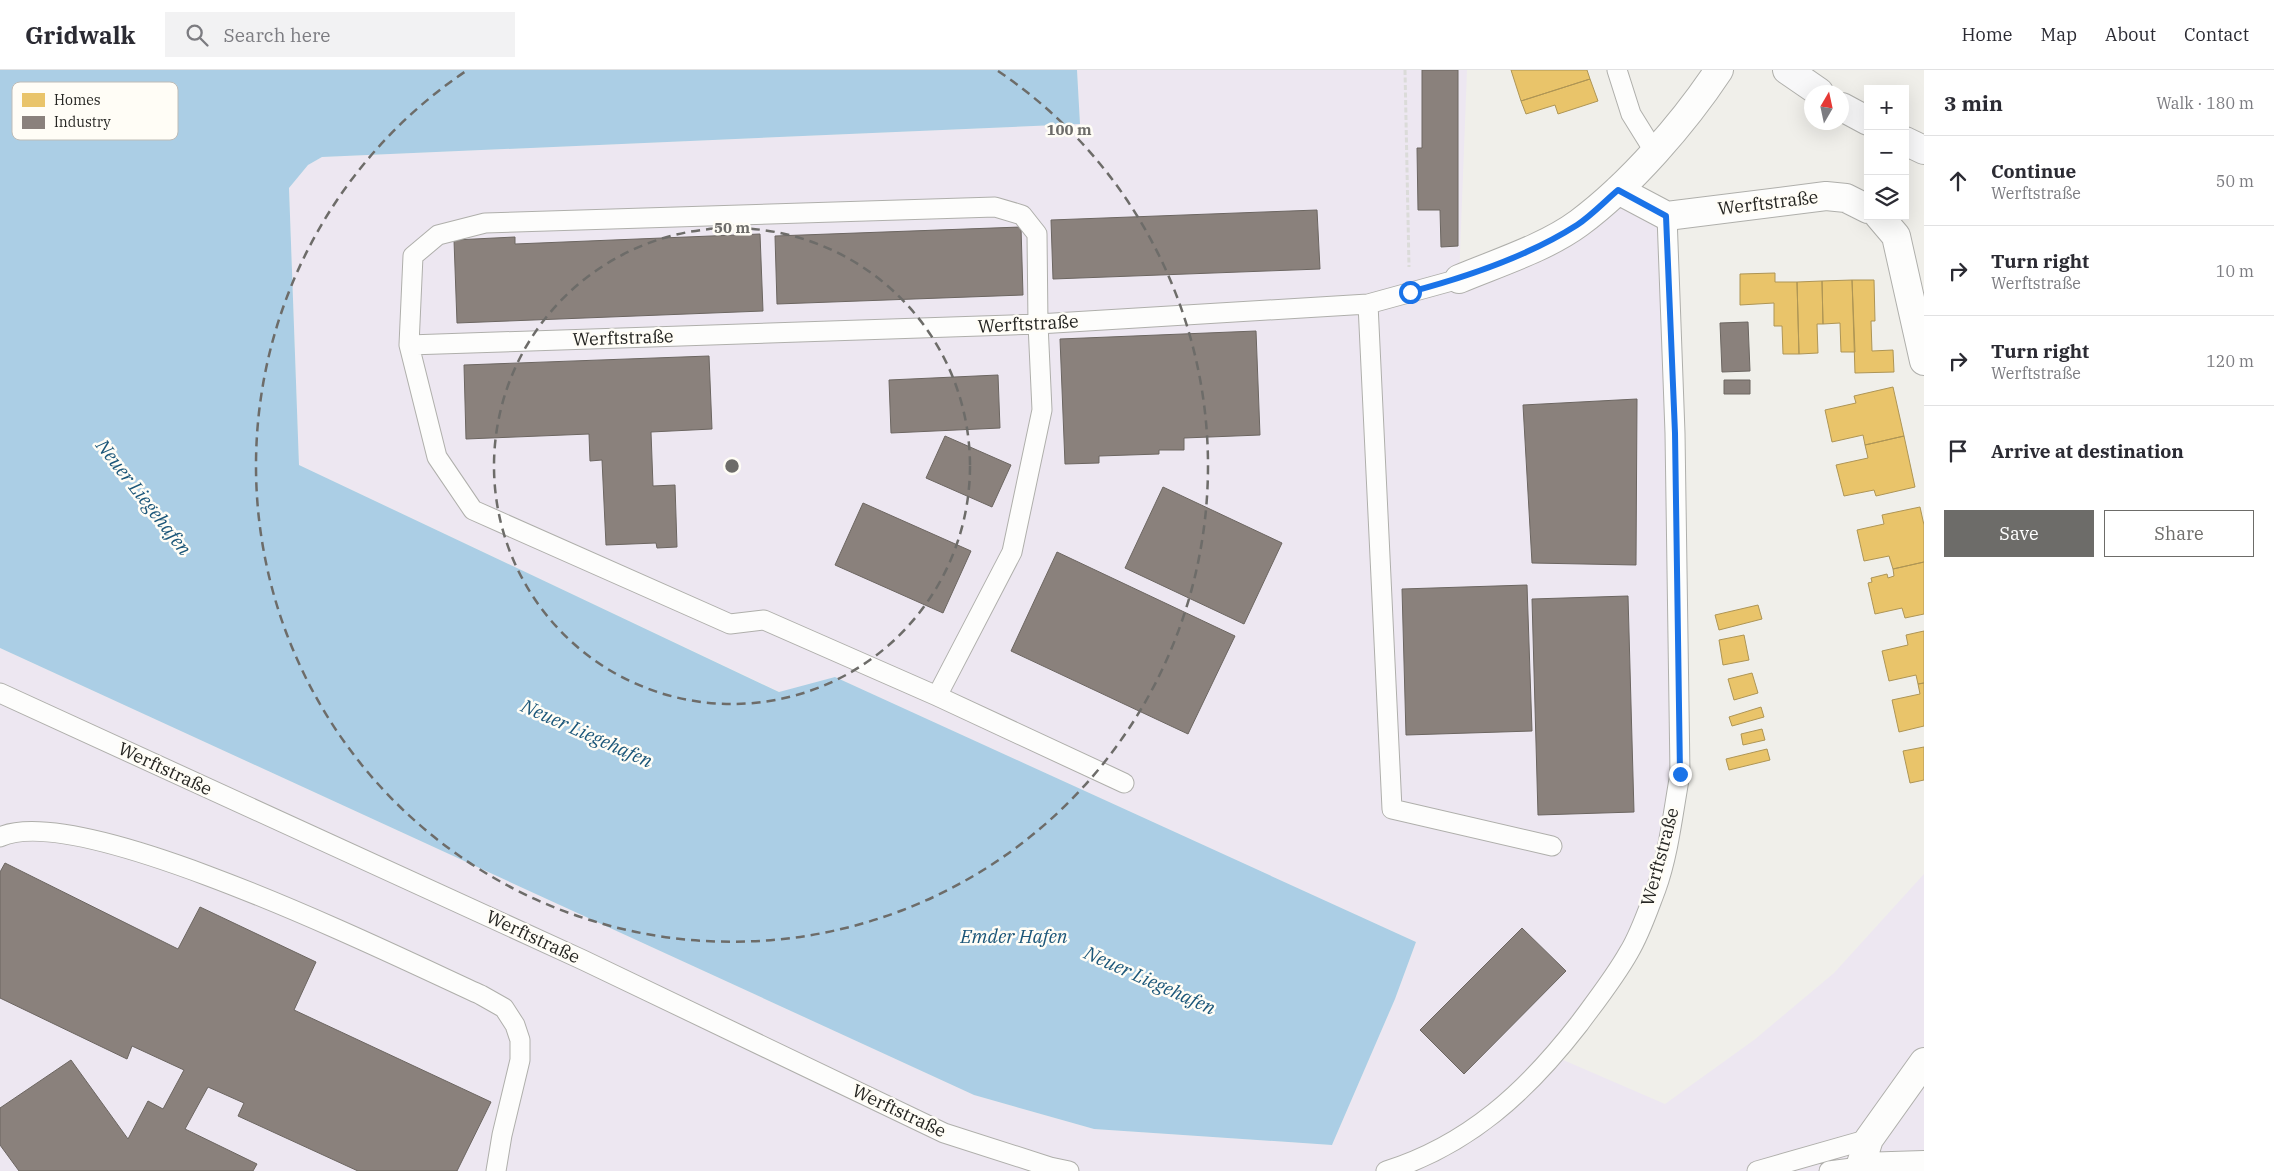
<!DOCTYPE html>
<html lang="en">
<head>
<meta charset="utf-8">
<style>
	:root { --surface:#fff; --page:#f2f2f3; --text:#2b2b33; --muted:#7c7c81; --line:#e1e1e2; --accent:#6d6c69 }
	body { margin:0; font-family:"IBM Plex Serif",serif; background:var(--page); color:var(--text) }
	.controls { position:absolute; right:15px; top:15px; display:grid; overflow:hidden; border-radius:0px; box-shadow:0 5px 20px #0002 }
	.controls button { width:45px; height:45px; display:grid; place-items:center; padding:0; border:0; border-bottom:1px solid var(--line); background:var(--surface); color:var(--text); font:25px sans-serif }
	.compass { position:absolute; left:1804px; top:15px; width:45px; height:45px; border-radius:50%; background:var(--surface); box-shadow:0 5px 20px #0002; rotate:9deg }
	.stop { position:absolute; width:15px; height:15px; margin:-11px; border:4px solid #1a73e8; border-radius:50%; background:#fff }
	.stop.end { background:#1a73e8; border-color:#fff; box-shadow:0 1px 5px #0008 }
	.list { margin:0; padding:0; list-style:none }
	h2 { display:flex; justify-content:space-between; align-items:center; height:65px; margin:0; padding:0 20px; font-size:21px }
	h2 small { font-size:16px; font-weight:400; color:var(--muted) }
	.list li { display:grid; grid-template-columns:32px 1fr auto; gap:15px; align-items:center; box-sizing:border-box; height:90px; padding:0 20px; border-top:1px solid var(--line) }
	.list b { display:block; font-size:19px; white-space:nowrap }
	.list p { margin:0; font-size:16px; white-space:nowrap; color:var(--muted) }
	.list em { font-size:16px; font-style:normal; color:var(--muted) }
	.actions { display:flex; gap:10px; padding:15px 20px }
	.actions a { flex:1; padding:11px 0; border:1px solid var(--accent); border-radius:0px; text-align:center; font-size:18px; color:var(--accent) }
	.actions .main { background:var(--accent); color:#fff }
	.icon { flex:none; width:28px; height:28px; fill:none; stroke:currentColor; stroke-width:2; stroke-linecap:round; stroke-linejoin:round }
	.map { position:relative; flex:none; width:1924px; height:1101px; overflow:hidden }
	header { display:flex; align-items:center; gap:30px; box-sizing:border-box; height:70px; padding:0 25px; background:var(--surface); border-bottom:1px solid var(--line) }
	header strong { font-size:24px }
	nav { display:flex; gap:28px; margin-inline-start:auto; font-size:18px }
	.search { width:350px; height:45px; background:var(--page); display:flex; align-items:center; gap:12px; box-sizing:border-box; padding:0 18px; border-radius:0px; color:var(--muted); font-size:19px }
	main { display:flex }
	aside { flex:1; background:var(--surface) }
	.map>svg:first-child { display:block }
</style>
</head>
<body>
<header>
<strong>Gridwalk</strong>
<div class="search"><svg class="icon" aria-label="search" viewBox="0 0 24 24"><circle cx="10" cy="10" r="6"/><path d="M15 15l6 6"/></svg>Search here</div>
<nav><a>Home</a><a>Map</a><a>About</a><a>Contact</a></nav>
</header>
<main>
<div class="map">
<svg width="1924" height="1101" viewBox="0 0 1924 1101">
	<rect width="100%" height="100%" fill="#f0efea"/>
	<path fill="#ede7f1" d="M1077,0h390l-8,209 159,-89 49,26 13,558 -50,178 -76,104 111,48 89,-64 80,-67 90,-99v297h-1924v-523l974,447 120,34 238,16 63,-146 21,-57 -581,-265 -55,15 -481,-227 -10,-277 19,-23 14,-8 758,-33z"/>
	<path fill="#abcee5" d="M0,0h1077l3,54 -758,33 -14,8 -19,23 10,277 480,227 56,-15 581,265 -21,57 -63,146 -238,-16 -120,-34 -974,-447z"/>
	<path fill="#e9c46a" stroke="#ae9555" d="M1511,0h76l3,9 -69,22z
		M1590,9l8,22 -40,13 -3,-9 -29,9 -5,-13z
		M1775,203v9h22l2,72h-16l-1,-28h-8v-23l-34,2v-31z
		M1852,210l3,72h-14l-1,-29 -17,1 -1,-43z
		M1852,210h22l1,41h-4l1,30 21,-1 1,22 -39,1z
		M1822,211l1,43h-6l1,29 -19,1 -2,-72z
		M1893,317l11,49 -39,9 -2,-10 -31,7 -7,-32 31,-7 -2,-7z
		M1904,366l11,51 -39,9 -2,-6 -30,6 -8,-31 32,-7 -3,-13z
		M1920,437l4,18v37l-31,7 -4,-13 -25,5 -7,-31 27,-6 -2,-9z
		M1924,492v52l-19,4 -3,-10 -27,6 -7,-31 4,-1 -1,-4 16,-4 1,4 6,-2 -1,-7z
		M1758,535l4,14 -43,11 -4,-15z
		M1924,561v52l-6,1 -2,-9 -27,6 -7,-30 26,-6 -2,-10z
		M1744,565l5,25 -26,5 -4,-25z
		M1752,603l6,20 -24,7 -6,-21z
		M1924,613v43l-25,6 -7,-32 28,-6 -2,-10z
		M1761,637l3,10 -32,9 -3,-9z
		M1762,659l3,11 -22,5 -2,-11z
		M1924,677v33l-14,3 -7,-32z
		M1767,679l3,11 -41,10 -3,-11z"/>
	<path fill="#8a817c" stroke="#6c6661" d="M1422,0h36v176l-17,1 -1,-37h-22l-1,-62h5z
		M1317,140l3,59 -267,10 -2,-59z
		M1021,157l2,68 -246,9 -2,-68z
		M760,164l3,77 -306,12 -3,-83 61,-3v7z
		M1748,252l2,49 -28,1 -2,-49z
		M1256,261l4,104 -76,3v12h-25v4l-60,2v7l-34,1 -5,-125z
		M709,286l3,73 -61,3 2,54 22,-1 2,62 -20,1 -1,-5 -50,2 -4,-85 -12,1 -1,-27 -123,5 -2,-74z
		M998,305l2,53 -109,5 -2,-53z
		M1724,310h26v14h-26z
		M1637,329l-1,166 -104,-2 -9,-158z
		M945,366l66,29 -19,42 -66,-29z
		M1163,417l119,56 -38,81 -119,-56z
		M863,433l108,48 -28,62 -108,-48z
		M1057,482l178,84 -47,98 -177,-83z
		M1527,515l5,146 -126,4 -4,-146z
		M1628,526l6,216 -96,3 -6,-216z
		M5,793l173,86 22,-42 116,55 -22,48 197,92 -34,69h-99l-120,-55 6,-13 -36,-16 -23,42 72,35 -4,7h-234l-19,-26v-37l71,-48 57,79 20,-38 15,8 21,-39 -52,-24 -5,13 -127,-61v-126z
		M1522,858l44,43 -102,103 -44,-44z"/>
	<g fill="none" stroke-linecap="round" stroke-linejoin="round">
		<defs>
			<path id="service" d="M1617,0l14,44 23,37
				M1368,234l24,505 160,37
				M409,275l629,-21 330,-20 91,-25
				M0,623l583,267 361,173 106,34 19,4
				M937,626l75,-144 30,-142 -4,-86 -1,-90 -15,-19 -27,-8 -510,16 -47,12 -25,21 -4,89 28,112 36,53 257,114 34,-4 173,76 187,87
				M0,767c80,-37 395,119 481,158l23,13 11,17 5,15v20l-18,75 -6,36
				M1386,1101c83,-26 141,-80 193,-147 17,-23 36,-47 50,-72 11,-18 19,-42 27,-63 13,-36 17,-77 24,-115l-5,-341 -8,-217
				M1757,1101l112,-32
				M1829,1101l31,-4"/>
			<path id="minor" d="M1618,120l49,26 159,-20 20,2 22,11
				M1879,146l17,20 28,125
				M1459,209c38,-16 86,-31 120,-56 51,-38 105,-100 140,-153
				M1924,992l-55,77 -9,28 64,-2"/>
			<path id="secondary" d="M1787,0l32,22
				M1842,37l26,14
				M1905,71l19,9"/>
		</defs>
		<use href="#service" stroke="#afafab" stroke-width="21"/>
		<use href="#minor" stroke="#afafab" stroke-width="30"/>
		<use href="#secondary" stroke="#afafab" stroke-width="30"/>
		<path stroke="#dbdbd9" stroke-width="3" stroke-dasharray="5 2.5" stroke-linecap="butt" d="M1405,0l4,197"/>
		<use href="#service" stroke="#fdfdfc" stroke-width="19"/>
		<use href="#minor" stroke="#fdfdfc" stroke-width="28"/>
		<use href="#secondary" stroke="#f8f8f9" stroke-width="28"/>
	</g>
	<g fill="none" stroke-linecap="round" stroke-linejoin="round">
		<path stroke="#1a73e8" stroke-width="6" d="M1410,222c57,-15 117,-35 167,-67 15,-10 28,-24 41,-35l48,26 9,217 5,341"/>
	</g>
	<g fill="none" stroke="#6d6c69" stroke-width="2.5" stroke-dasharray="9 6">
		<circle cx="732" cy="396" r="238"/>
		<path d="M998 1A476 476 0 1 1 466 1"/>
	</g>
	<g text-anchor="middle" stroke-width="5" stroke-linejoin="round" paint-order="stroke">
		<g font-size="18" fill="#262623" stroke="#fffdf6">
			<text transform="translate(1768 133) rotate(-7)" y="6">Werftstraße</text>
			<text transform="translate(1028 254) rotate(-3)" y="6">Werftstraße</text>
			<text transform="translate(623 268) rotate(-2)" y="6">Werftstraße</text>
			<text transform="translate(165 699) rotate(25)" y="6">Werftstraße</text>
			<text transform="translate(1660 787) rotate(-75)" y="6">Werftstraße</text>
			<text transform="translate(533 867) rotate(25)" y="6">Werftstraße</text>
			<text transform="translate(899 1041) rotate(25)" y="6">Werftstraße</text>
		</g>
		<g font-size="19" font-style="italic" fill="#1b5679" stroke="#fffdf6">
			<text transform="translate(144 427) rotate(52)" y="7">Neuer Liegehafen</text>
			<text transform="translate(587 663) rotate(24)" y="7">Neuer Liegehafen</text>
			<text x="1014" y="873">Emder Hafen</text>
			<text transform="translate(1150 910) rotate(24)" y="7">Neuer Liegehafen</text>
		</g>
	</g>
	<rect x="12" y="12" width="166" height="58" rx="8" fill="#fffdf6" stroke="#bebcb7" stroke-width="1"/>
	<rect x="22" y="23" width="23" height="14" fill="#e9c46a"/>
	<rect x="22" y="46" width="23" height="13" fill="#8a817c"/>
	<g font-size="14" fill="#262623">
		<text x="54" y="35">Homes</text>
		<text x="54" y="57">Industry</text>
	</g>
	<circle cx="732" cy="396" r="8" fill="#6d6c69" stroke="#fffdf6" stroke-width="2.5"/>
	<g font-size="15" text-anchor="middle" font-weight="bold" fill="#6d6c69" stroke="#fffdf6" stroke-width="5" stroke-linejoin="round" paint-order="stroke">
		<text x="1069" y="65">100 m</text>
		<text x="732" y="163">50 m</text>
	</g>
</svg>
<div class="controls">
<button>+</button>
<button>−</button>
<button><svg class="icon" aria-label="layers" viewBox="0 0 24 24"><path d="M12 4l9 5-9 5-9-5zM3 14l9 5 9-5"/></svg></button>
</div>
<svg class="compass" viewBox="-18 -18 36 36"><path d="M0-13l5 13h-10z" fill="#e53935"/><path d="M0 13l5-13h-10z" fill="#7c7c81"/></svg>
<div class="stop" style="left:1410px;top:222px"></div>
<div class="stop end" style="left:1680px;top:704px"></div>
</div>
<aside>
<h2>3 min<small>Walk · 180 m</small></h2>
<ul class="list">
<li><svg class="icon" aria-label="ahead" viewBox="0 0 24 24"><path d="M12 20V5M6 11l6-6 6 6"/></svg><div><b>Continue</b><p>Werftstraße</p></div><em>50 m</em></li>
<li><svg class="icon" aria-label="right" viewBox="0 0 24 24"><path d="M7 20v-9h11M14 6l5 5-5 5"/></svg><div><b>Turn right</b><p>Werftstraße</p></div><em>10 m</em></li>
<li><svg class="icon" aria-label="right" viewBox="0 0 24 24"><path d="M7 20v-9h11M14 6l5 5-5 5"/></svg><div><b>Turn right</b><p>Werftstraße</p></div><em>120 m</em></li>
<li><svg class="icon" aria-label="arrive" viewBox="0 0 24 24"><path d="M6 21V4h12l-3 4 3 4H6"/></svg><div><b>Arrive at destination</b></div></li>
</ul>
<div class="actions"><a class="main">Save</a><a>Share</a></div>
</aside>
</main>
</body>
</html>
